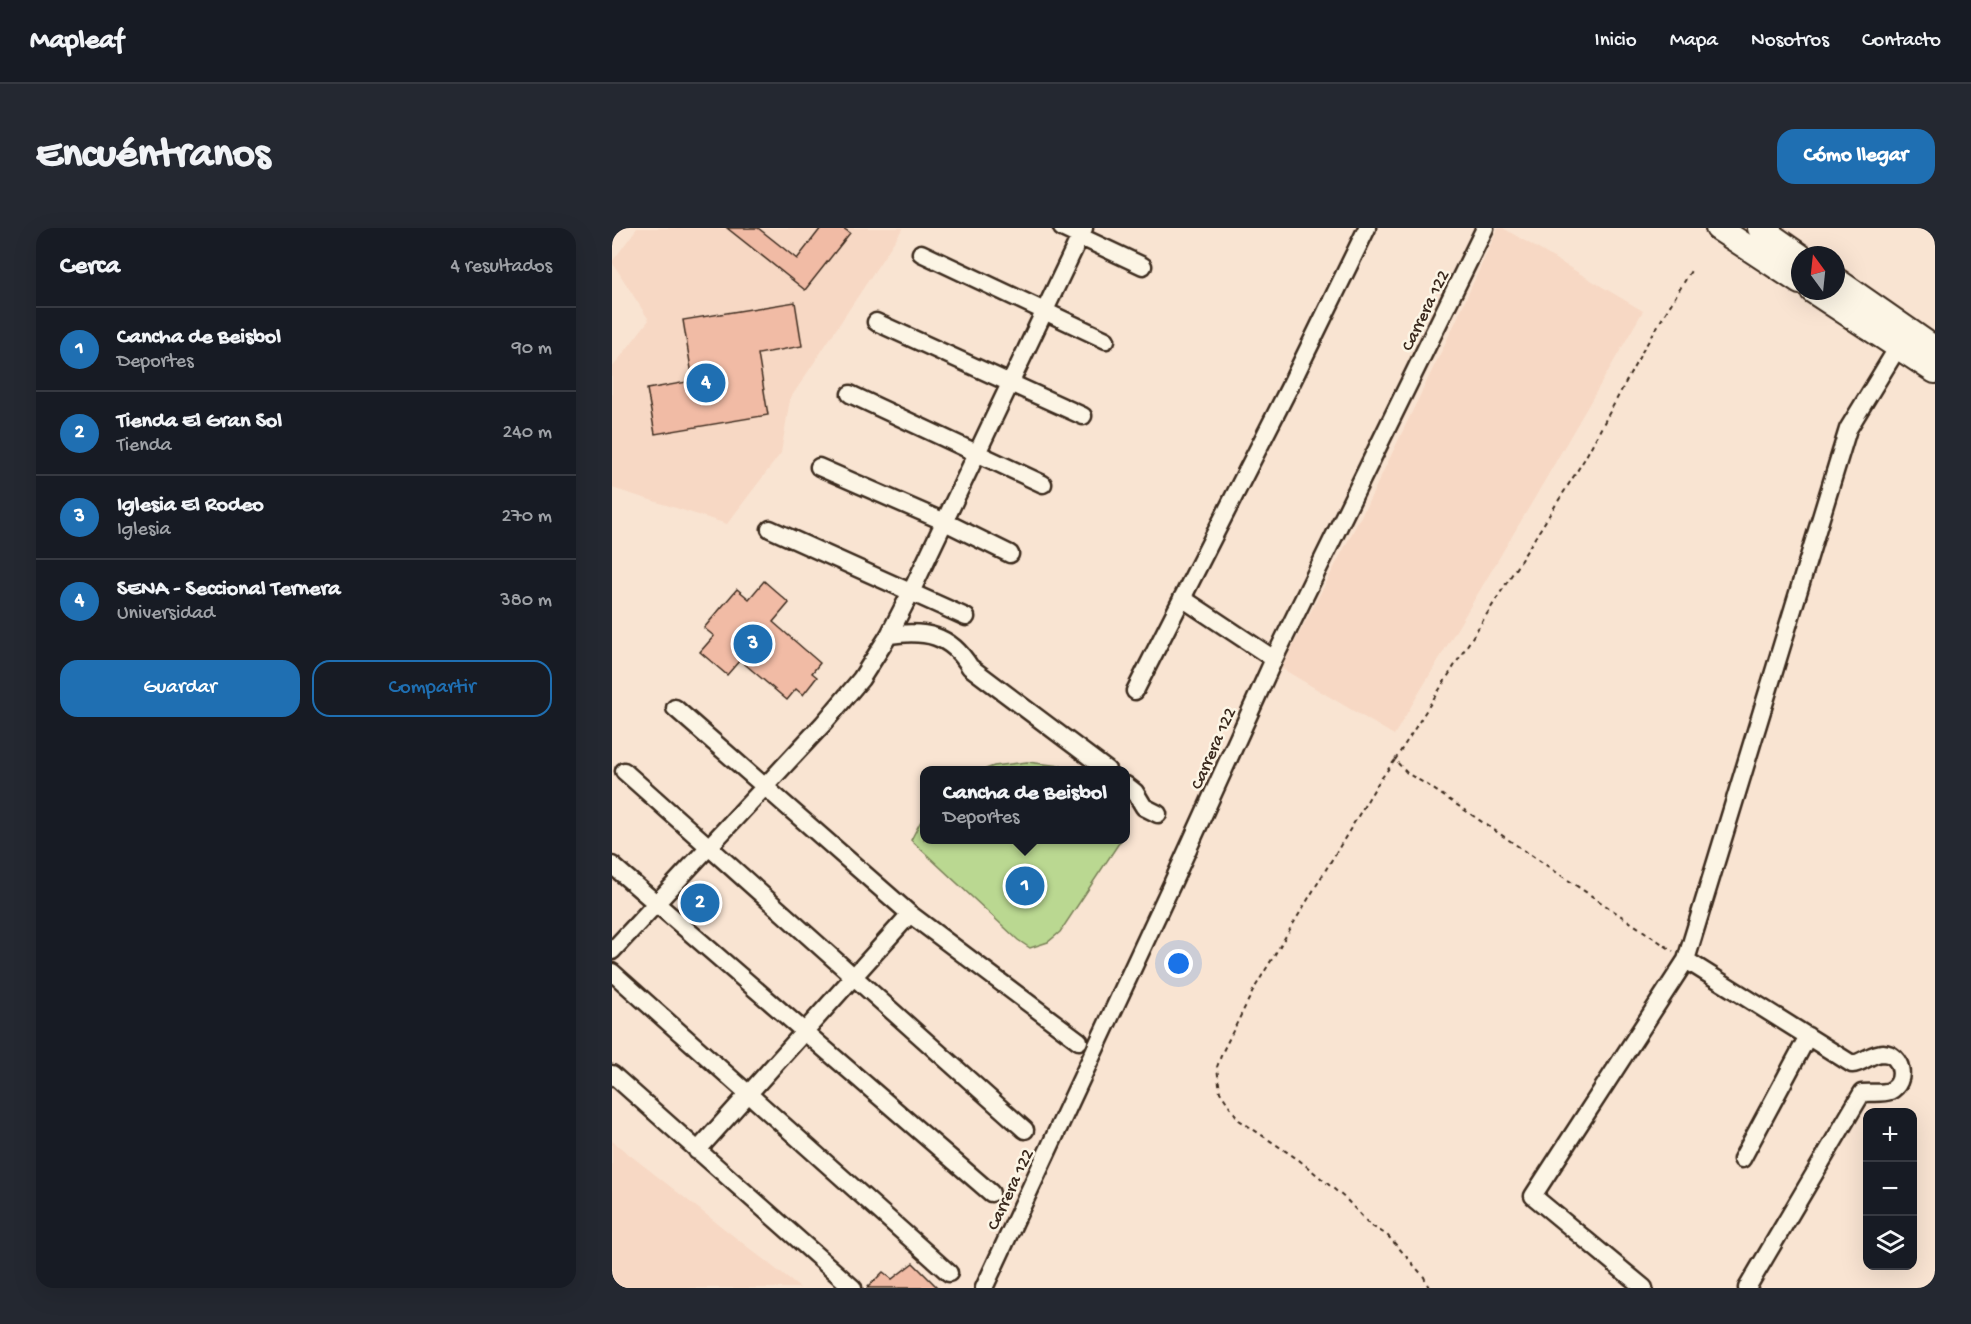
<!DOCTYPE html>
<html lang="es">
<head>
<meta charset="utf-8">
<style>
	:root { --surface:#171b24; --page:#242831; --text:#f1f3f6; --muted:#9ea1a6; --line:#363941; --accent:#1f6fb2 }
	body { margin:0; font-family:"Gochi Hand",sans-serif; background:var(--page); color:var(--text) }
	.controls { position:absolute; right:18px; bottom:18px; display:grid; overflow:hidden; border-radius:12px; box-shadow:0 6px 24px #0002 }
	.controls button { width:54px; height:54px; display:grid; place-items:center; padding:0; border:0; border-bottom:2px solid var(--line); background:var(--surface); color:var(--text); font:30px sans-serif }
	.compass { position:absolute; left:1179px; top:18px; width:54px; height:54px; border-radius:50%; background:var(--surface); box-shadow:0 6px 24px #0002; rotate:345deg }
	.you { position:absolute; left:567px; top:736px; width:21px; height:21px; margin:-15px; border:4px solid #fff; border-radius:50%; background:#1a73e8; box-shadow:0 0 0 9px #1a73e833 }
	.badge { display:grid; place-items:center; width:39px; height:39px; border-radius:50%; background:var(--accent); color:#fff; font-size:20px; font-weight:700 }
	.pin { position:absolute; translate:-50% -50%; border:3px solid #fff; box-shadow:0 2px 6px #0006 }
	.popup { position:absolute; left:308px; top:538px; width:210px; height:78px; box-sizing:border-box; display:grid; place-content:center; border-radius:12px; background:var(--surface); filter:drop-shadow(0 2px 4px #0005); font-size:20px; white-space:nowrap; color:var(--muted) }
	.popup b { font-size:22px; color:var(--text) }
	.popup::after { content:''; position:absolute; left:50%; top:100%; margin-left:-12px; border:12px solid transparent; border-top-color:var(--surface) }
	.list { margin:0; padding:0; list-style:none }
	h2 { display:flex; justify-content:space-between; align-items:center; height:78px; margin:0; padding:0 24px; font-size:26px }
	h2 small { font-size:20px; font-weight:400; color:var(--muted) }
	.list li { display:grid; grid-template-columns:39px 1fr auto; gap:18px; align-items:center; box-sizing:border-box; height:84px; padding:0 24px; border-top:2px solid var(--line) }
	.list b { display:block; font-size:22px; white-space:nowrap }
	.list p { margin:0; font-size:20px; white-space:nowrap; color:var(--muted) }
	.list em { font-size:20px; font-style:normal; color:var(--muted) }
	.actions { display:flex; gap:12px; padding:18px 24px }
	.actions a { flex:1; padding:14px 0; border:2px solid var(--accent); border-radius:18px; text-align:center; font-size:21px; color:var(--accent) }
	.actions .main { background:var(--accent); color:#fff }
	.icon { flex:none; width:33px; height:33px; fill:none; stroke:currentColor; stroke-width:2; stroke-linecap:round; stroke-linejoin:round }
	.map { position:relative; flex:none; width:1323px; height:1060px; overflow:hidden; border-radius:18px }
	header { display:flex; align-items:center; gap:36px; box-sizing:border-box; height:84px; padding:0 30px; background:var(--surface); border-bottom:2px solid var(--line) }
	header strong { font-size:28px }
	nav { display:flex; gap:33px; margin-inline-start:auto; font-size:21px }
	.intro { display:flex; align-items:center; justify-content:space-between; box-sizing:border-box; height:144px; padding:0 36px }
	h1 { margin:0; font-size:42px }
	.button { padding:15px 27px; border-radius:18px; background:var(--accent); color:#fff; font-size:21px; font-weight:700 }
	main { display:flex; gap:36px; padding:0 36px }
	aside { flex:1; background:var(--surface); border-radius:18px; box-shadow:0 6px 24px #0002 }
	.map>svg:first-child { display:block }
</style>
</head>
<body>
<header>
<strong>Mapleaf</strong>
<nav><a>Inicio</a><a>Mapa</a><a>Nosotros</a><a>Contacto</a></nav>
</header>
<div class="intro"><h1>Encuéntranos</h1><a class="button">Cómo llegar</a></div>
<main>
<aside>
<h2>Cerca<small>4 resultados</small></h2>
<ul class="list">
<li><span class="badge">1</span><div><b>Cancha de Beisbol</b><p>Deportes</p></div><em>90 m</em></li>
<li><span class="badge">2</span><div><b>Tienda El Gran Sol</b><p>Tienda</p></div><em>240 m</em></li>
<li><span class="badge">3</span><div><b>Iglesia El Rodeo</b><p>Iglesia</p></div><em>270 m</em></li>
<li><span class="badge">4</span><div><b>SENA - Seccional Ternera</b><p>Universidad</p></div><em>380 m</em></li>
</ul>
<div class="actions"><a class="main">Guardar</a><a>Compartir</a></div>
</aside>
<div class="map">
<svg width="1323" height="1060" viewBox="0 0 1323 1060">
	<rect width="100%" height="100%" fill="#f9e4d2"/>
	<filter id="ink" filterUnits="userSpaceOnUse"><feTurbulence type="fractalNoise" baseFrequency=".0167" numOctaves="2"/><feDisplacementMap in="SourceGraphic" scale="12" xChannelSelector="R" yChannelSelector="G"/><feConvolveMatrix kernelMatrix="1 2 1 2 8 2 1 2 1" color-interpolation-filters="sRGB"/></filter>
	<g filter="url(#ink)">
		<path fill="#f7d8c4" d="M25,0h266l-113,171 -9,54 -54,71 -115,-36v-120l37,-48 -37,-58z
			M886,0h5l140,83 -109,188 -140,236 -113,-67 87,-165 88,-182z
			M0,913l188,147h-188z"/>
		<path fill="#bad891" stroke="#7a8158" stroke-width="1.5" d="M415,534l34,4 13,4h-91l11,-4z
			M312,587v25h197l-61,92 -12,10 -18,6 -12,-8 -107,-100z"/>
		<path fill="#f1bba5" stroke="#3b2a1e" stroke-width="1.5" d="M115,0h31l39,31 24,-31h22l7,5 -45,57z
			M183,74l7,44 -44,8 10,61 -113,19 -8,-45 46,-8 -10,-61z
			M152,353l25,22 -16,19 47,41 -8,10 5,4 -14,18 -7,-6 -9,11 -47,-40 -13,15 -27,-23 14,-16 -10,-8 33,-39 12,10z
			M91,655l17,18 -23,22 -17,-18z
			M301,1035l25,25h-71l16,-16 9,7z"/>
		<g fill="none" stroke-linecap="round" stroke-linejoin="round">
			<defs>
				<path id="minor" d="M450,0l81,38
					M309,25l185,87
					M264,94l207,94
					M238,166l193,90
					M207,239l126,55 65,32
					M158,301l196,88
					M570,370l92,61
					M277,407c36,-5 61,-1 81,32l137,103
					M523,463l155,-305 77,-158
					M63,480l235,206 169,127
					M12,543l401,359
					M514,557l9,7 9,15 14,7
					M0,637l379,328
					M0,723l211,-227 38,-45 28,-44 22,-43 173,-364
					M1074,732l166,104c11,-1 19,-11 31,-11 19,1 25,29 7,38 -8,3 -19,1 -28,2l-115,195
					M0,744l337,301
					M0,846l241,214
					M85,923l213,-237
					M1130,931l66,-123
					M372,1060l188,-404 102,-225 211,-431
					M1032,1060l-111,-92 153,-236 162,-531 50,-82"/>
				<path id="highway" d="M1106,0l82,54
					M1148,0l40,28
					M1224,52l99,69
					M1201,63l122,80"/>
			</defs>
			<use href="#minor" stroke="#3b2a1e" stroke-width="21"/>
			<use href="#highway" stroke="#3b2a1e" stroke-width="28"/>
			<path stroke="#3b2a1e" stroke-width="2" stroke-dasharray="4.5 4.5" stroke-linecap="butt" d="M783,532l189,-300 58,-108 50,-83
				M817,1060l-5,-11 -26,-30 -11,-12 -17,-10 -24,-26 -47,-39 -60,-40 -19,-28 -3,-25 5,-14 32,-64 124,-206 17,-23 13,14 18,10 247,167"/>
			<use href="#minor" stroke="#fcf5e5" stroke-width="16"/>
			<use href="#highway" stroke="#fcf5e5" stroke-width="24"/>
		</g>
	</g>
	<g text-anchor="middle" stroke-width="5" stroke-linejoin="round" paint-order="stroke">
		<g font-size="18" fill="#3b2a1e" stroke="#fcf5e5">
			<text transform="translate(812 82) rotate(-64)" y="6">Carrera 122</text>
			<text transform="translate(600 520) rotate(-66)" y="6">Carrera 122</text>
			<text transform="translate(397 961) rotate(-65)" y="6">Carrera 122</text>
		</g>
	</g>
</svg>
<div class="controls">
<button>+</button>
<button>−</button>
<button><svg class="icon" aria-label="layers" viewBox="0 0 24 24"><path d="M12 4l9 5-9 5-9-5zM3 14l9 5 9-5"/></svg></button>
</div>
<svg class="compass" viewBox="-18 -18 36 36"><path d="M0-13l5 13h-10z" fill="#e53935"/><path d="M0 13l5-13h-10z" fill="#9ea1a6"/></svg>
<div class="you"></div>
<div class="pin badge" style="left:413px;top:658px">1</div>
<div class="popup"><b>Cancha de Beisbol</b>Deportes</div>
<div class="pin badge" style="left:88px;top:675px">2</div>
<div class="pin badge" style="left:141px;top:416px">3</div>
<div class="pin badge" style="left:94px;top:155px">4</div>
</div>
</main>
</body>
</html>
